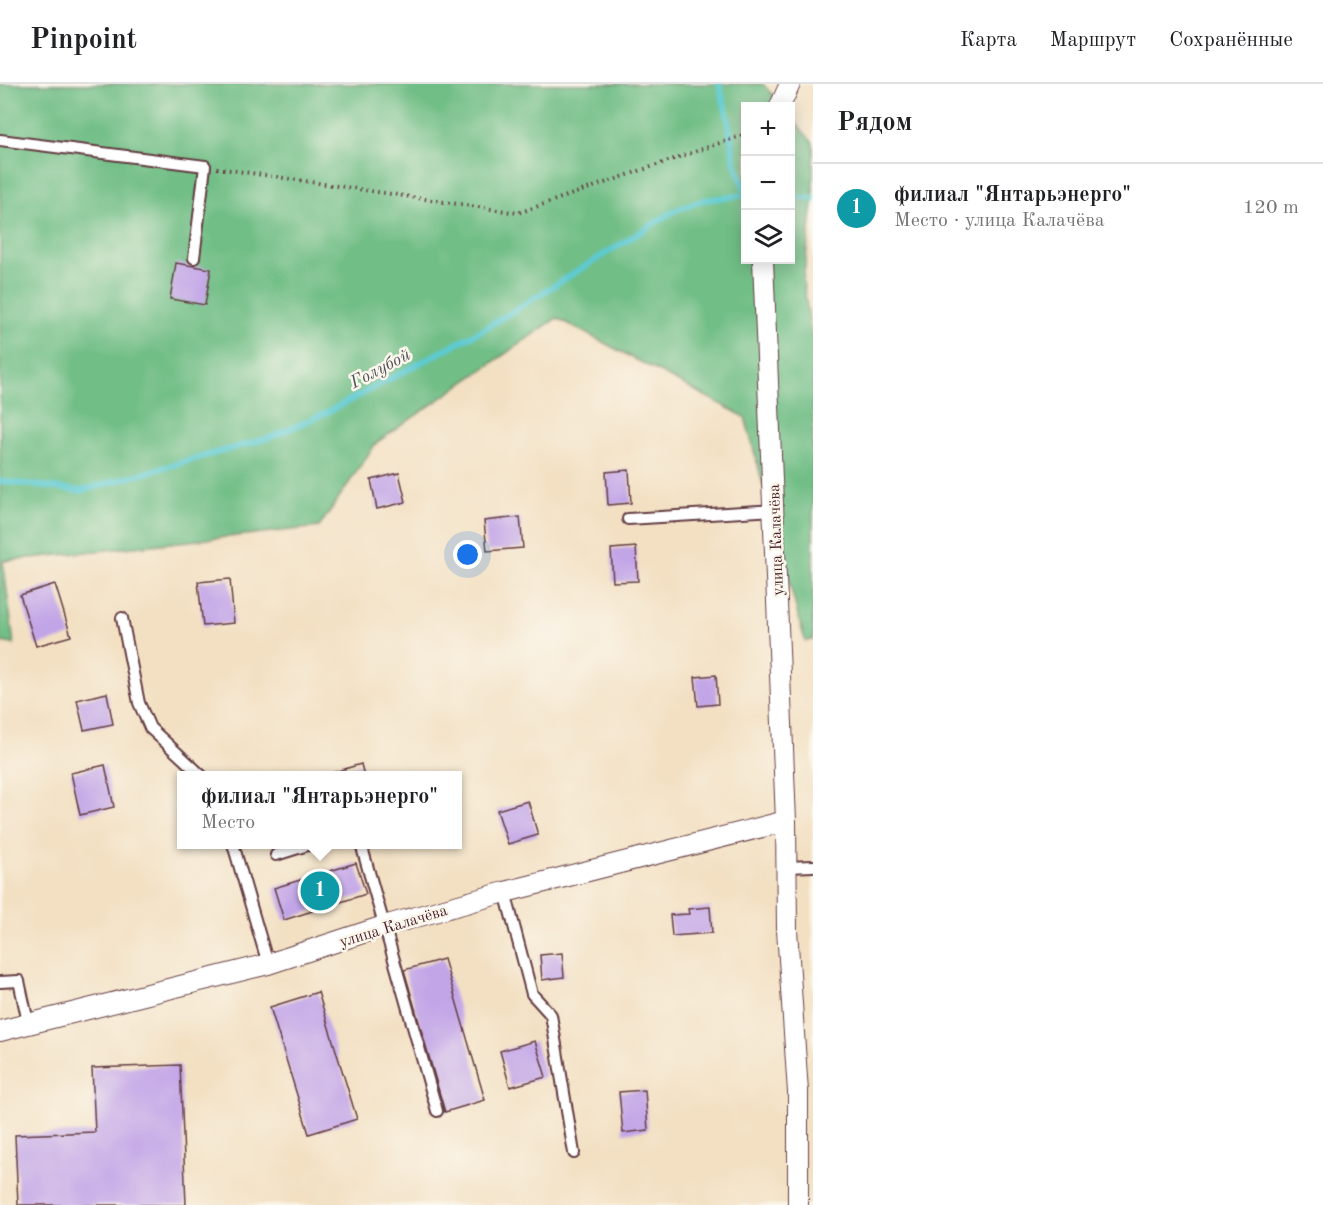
<!DOCTYPE html>
<html lang="ru">
<head>
<meta charset="utf-8">
<style>
	:root { --surface:#fff; --page:#f6f6f6; --text:#202124; --muted:#757577; --line:#e0e0e0; --accent:#b5179e }
	body { margin:0; font-family:"Old Standard TT",serif; background:var(--page); color:var(--text) }
	.controls { position:absolute; right:18px; top:18px; display:grid; overflow:hidden; border-radius:0px; box-shadow:0 3px 15px #0003 }
	.controls button { width:54px; height:54px; display:grid; place-items:center; padding:0; border:0; border-bottom:2px solid var(--line); background:var(--surface); color:var(--text); font:30px sans-serif }
	.you { position:absolute; left:468px; top:471px; width:21px; height:21px; margin:-15px; border:4px solid #fff; border-radius:50%; background:#1a73e8; box-shadow:0 0 0 9px #1a73e833 }
	.badge { display:grid; place-items:center; width:39px; height:39px; border-radius:50%; background:var(--accent); color:#fff; font-size:20px; font-weight:700 }
	.pin { position:absolute; translate:-50% -50%; border:3px solid #fff; box-shadow:0 2px 6px #0006 }
	.popup { position:absolute; left:177px; top:687px; width:285px; height:78px; box-sizing:border-box; display:grid; place-content:center; border-radius:0px; background:var(--surface); filter:drop-shadow(0 2px 4px #0005); font-size:20px; white-space:nowrap; color:var(--muted) }
	.popup b { font-size:22px; color:var(--text) }
	.popup::after { content:''; position:absolute; left:50%; top:100%; margin-left:-12px; border:12px solid transparent; border-top-color:var(--surface) }
	.list { margin:0; padding:0; list-style:none }
	h2 { display:flex; justify-content:space-between; align-items:center; height:78px; margin:0; padding:0 24px; font-size:26px }
	h2 small { font-size:20px; font-weight:400; color:var(--muted) }
	.list li { display:grid; grid-template-columns:39px 1fr auto; gap:18px; align-items:center; box-sizing:border-box; height:90px; padding:0 24px; border-top:2px solid var(--line) }
	.list b { display:block; font-size:22px; white-space:nowrap }
	.list p { margin:0; font-size:20px; white-space:nowrap; color:var(--muted) }
	.list em { font-size:20px; font-style:normal; color:var(--muted) }
	.icon { flex:none; width:33px; height:33px; fill:none; stroke:currentColor; stroke-width:2; stroke-linecap:round; stroke-linejoin:round }
	.map { position:relative; flex:none; width:813px; height:1121px; overflow:hidden }
	header { display:flex; align-items:center; gap:36px; box-sizing:border-box; height:84px; padding:0 30px; background:var(--surface); border-bottom:2px solid var(--line) }
	header strong { font-size:28px }
	nav { display:flex; gap:33px; margin-inline-start:auto; font-size:21px }
	main { display:flex }
	aside { flex:1; background:var(--surface) }
	.map>svg:first-child { display:block }
</style>
</head>
<body>
<header>
<strong>Pinpoint</strong>
<nav><a>Карта</a><a>Маршрут</a><a>Сохранённые</a></nav>
</header>
<main>
<div class="map">
<svg width="813" height="1121" viewBox="0 0 813 1121">
	<rect width="100%" height="100%" fill="#fbf7ec"/>
	<filter id="ink" filterUnits="userSpaceOnUse"><feTurbulence type="fractalNoise" baseFrequency=".0167" numOctaves="2"/><feDisplacementMap in="SourceGraphic" scale="12" xChannelSelector="R" yChannelSelector="G"/><feConvolveMatrix kernelMatrix="1 2 1 2 8 2 1 2 1" color-interpolation-filters="sRGB"/></filter>
	<filter id="wash" filterUnits="userSpaceOnUse"><feTurbulence type="fractalNoise" baseFrequency=".008" numOctaves="4" result="noise"/><feDisplacementMap in="SourceGraphic" scale="24" xChannelSelector="R" yChannelSelector="G"/><feGaussianBlur stdDeviation="1.35" result="paint"/><feColorMatrix in="noise" values="0 0 0 0 0 0 0 0 0 0 0 0 0 0 0 0 0 1.4 0 .05"/><feComposite in="paint" operator="in"/></filter>
	<g filter="url(#wash)">
		<rect width="100%" height="100%" fill="#f3e0c3"/>
		<path fill="#71be86" stroke="#5e6e58" stroke-width="1.5" d="M0,0h763l19,22h-36v154h44l1,-143 22,26v61l-10,77 10,65v294l-8,1 -60,-224 -188,-99 -181,125 -57,84 -316,34 11,83 -14,-2z"/>
		<g fill="none" stroke-linecap="round" stroke-linejoin="round">
			<path stroke="#5dcad2" stroke-width="6" d="M719,0l9,34 6,42 12,33
				M790,113l23,1
				M0,397l80,10 189,-53 57,-25 158,-84 192,-119 28,-10 42,-5"/>
		</g>
		<g id="blocks">
			<path fill="#c2a5e7" d="M176,179l35,6 -6,36 -35,-6z
				M629,386l2,33 -23,2 -2,-33z
				M399,389l7,29 -29,7 -6,-29z
				M520,433l3,31 -36,3 -3,-30z
				M636,463l2,34 -25,1 -2,-33z
				M230,495l4,44 -31,3 -5,-44z
				M55,500l16,52 -35,10 -16,-51z
				M716,591l2,29 -20,2 -3,-29z
				M107,609l6,31 -29,6 -7,-30z
				M361,680l3,12h-32l-1,-3z
				M105,681l9,42 -34,8 -9,-42z
				M528,717l10,34 -30,9 -11,-34z
				M356,779l10,31 -82,26 -10,-32z
				M710,823l2,26 -40,3 -2,-21 19,-1 -1,-5z
				M562,869l2,24 -22,3 -2,-25z
				M444,875l41,141 -40,12 -41,-142z
				M318,908l39,127 -48,15 -39,-127z
				M535,957l11,36 -36,10 -10,-36z
				M180,981l6,140h-168l-3,-70 80,-3 -3,-64z
				M645,1006l3,40 -25,3 -4,-41z"/>
		</g>
	</g>
	<g filter="url(#ink)">
		<use href="#blocks" fill-opacity="0" stroke="#633c42" stroke-width="1.5"/>
		<g fill="none" stroke-linecap="round" stroke-linejoin="round">
			<defs>
				<path id="service" d="M0,56l205,26 -11,92
					M628,435l146,-9
					M122,534l17,85 11,25 52,48
					M233,760l35,120
					M361,760l76,267
					M276,771l35,-11
					M787,783l26,-1
					M505,808l27,102 19,21 23,138
					M0,898l19,-1 9,41"/>
				<path id="minor" d="M780,22l10,-22
					M763,176l23,561 1,109 11,162v113
					M0,947l268,-67 116,-38 121,-34 281,-71"/>
			</defs>
			<use href="#service" stroke="#633c42" stroke-width="14"/>
			<use href="#minor" stroke="#633c42" stroke-width="22"/>
			<path stroke="#633c42" stroke-width="4" stroke-dasharray="1.5 4.5" stroke-linecap="butt" d="M217,84l301,45 228,-79"/>
			<use href="#service" stroke="#fff" stroke-width="10"/>
			<use href="#minor" stroke="#fff" stroke-width="20"/>
		</g>
	</g>
	<g text-anchor="middle" stroke-width="5" stroke-linejoin="round" paint-order="stroke">
		<g font-size="16" fill="#4a1f2b" stroke="#fbf7ec">
			<text transform="translate(775 456) rotate(-92)" y="6">улица Калачёва</text>
			<text transform="translate(393 841) rotate(-17)" y="6">улица Калачёва</text>
		</g>
		<g font-size="18" font-style="italic" fill="#50525d" stroke="#fbf7ec">
			<text transform="translate(380 284) rotate(-28)" y="6">Голубой</text>
		</g>
	</g>
</svg>
<div class="controls">
<button>+</button>
<button>−</button>
<button><svg class="icon" aria-label="layers" viewBox="0 0 24 24"><path d="M12 4l9 5-9 5-9-5zM3 14l9 5 9-5"/></svg></button>
</div>
<div class="you"></div>
<div class="pin badge" style="left:320px;top:807px;background:#0f9aa8">1</div>
<div class="popup"><b>филиал &quot;Янтарьэнерго&quot;</b>Место</div>
</div>
<aside>
<h2>Рядом<small></small></h2>
<ul class="list">
<li><span class="badge" style="background:#0f9aa8">1</span><div><b>филиал &quot;Янтарьэнерго&quot;</b><p>Место · улица Калачёва</p></div><em>120 m</em></li>
</ul>
</aside>
</main>
</body>
</html>
